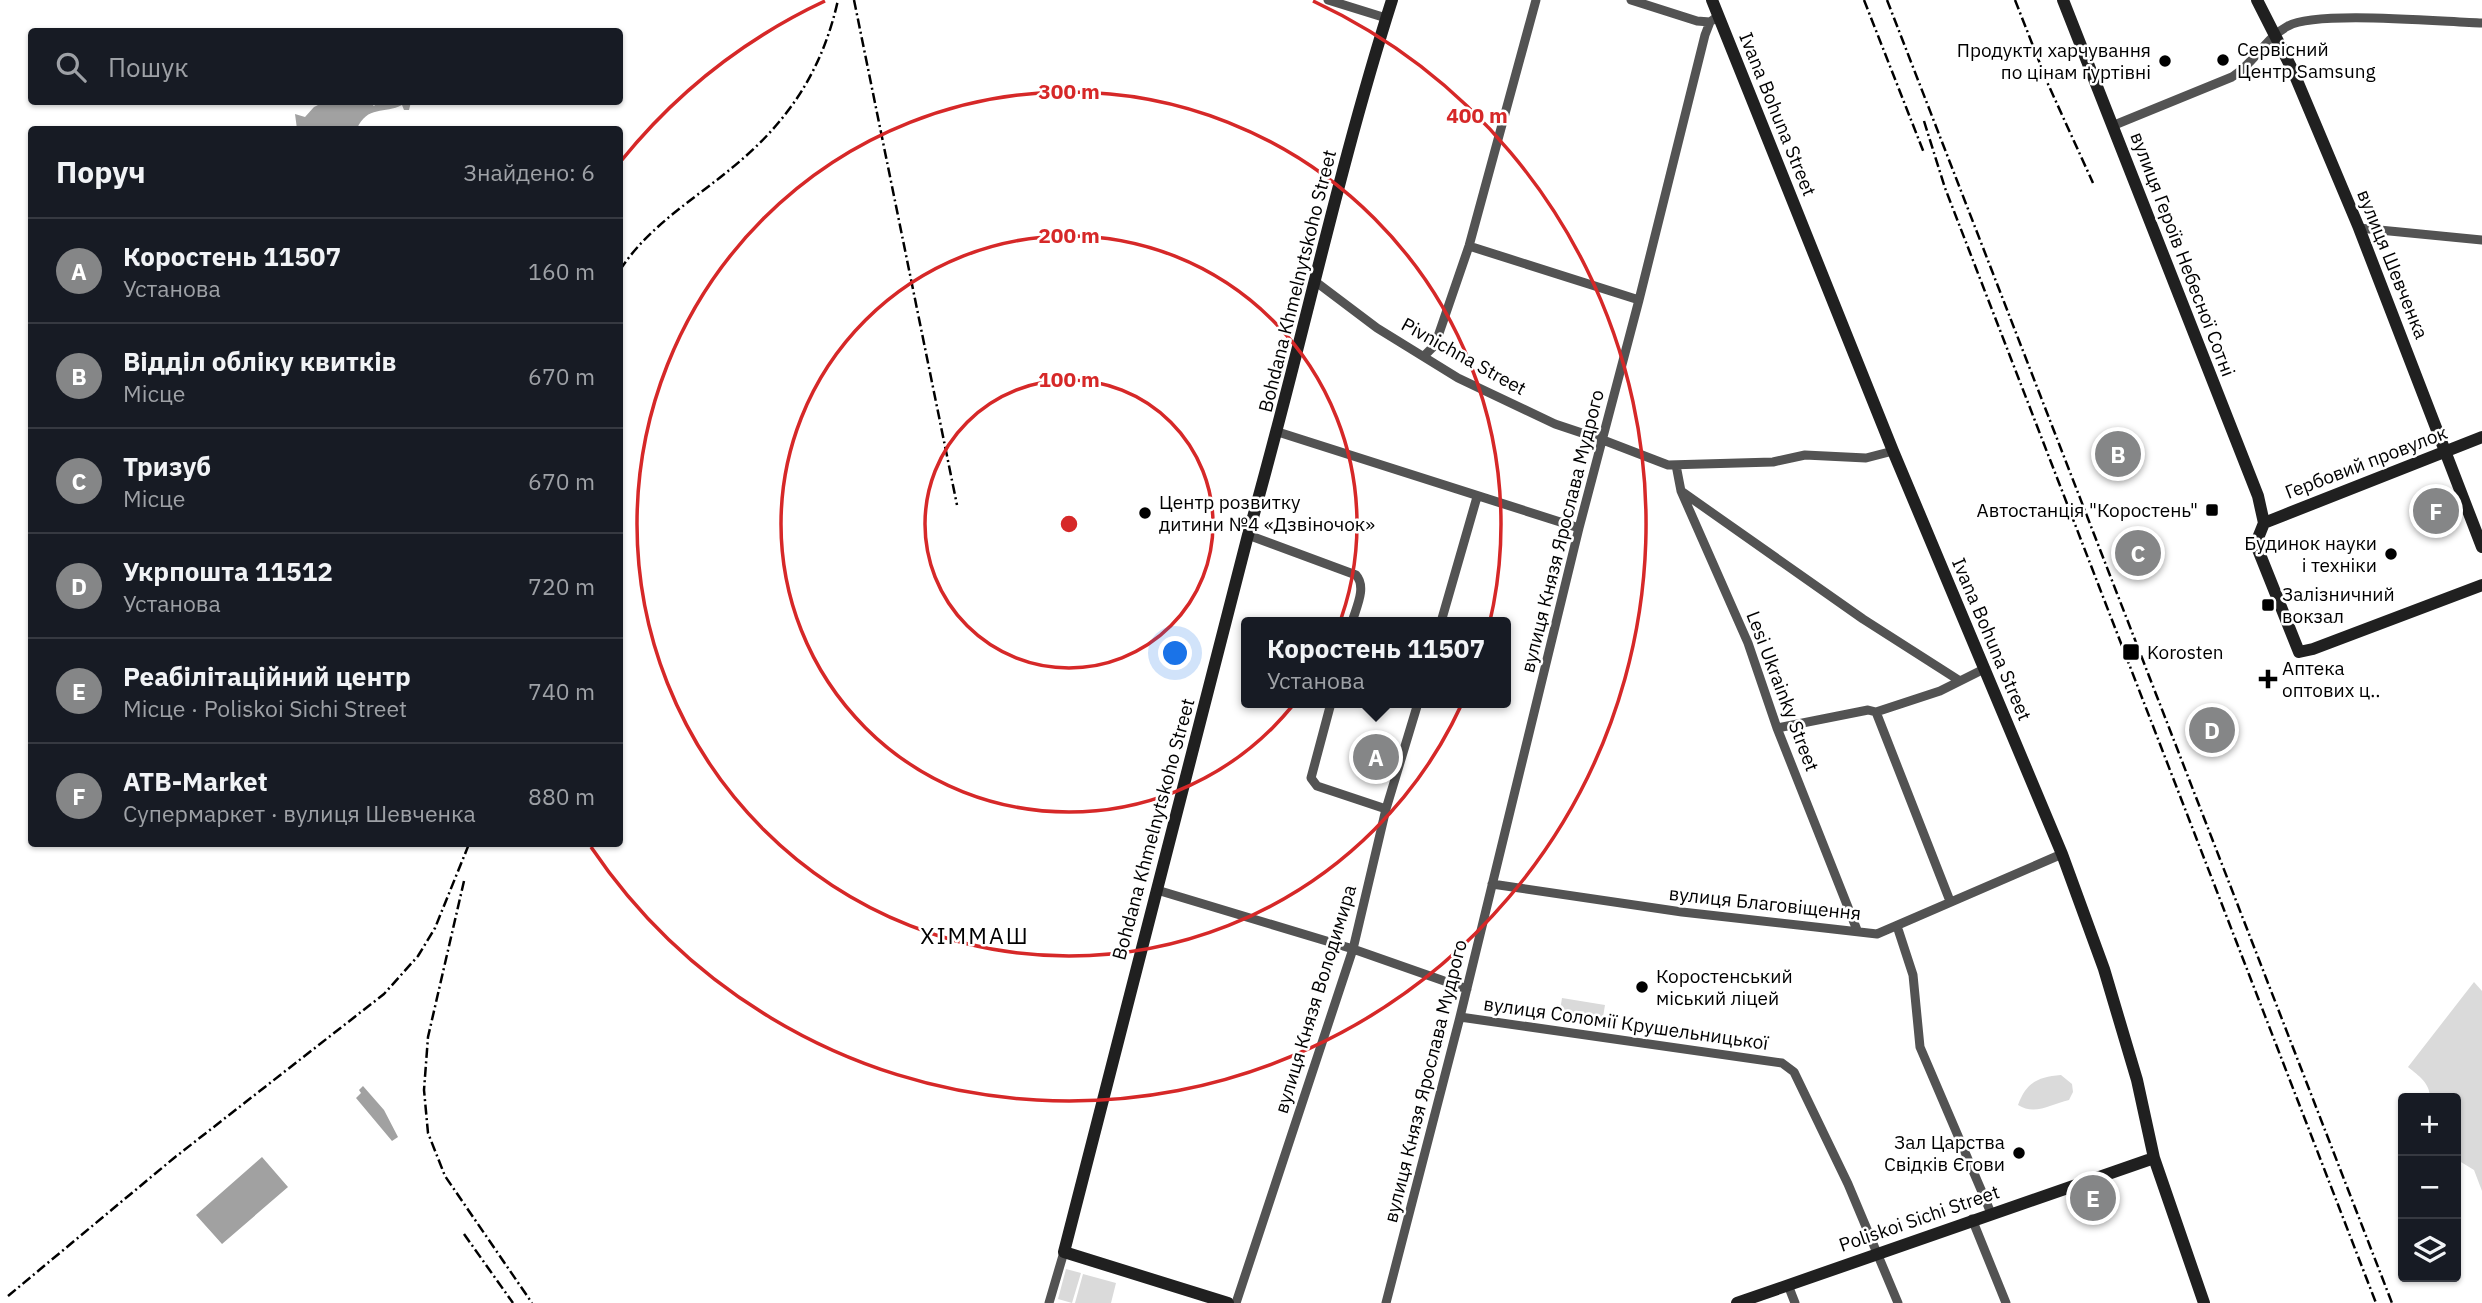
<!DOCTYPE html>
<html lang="uk">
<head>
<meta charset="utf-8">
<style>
	:root { --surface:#171b24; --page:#20242c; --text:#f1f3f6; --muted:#9ea1a6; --line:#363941; --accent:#858687 }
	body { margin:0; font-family:"IBM Plex Sans",sans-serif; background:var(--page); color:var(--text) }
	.controls { position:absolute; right:21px; bottom:21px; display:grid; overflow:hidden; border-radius:7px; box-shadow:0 2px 5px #0004 }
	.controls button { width:63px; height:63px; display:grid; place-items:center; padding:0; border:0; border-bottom:2px solid var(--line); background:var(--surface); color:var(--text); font:35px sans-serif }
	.you { position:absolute; left:1176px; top:654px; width:24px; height:24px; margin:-18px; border:5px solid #fff; border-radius:50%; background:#1a73e8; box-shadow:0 0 0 10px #1a73e833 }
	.badge { display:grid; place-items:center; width:46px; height:46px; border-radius:50%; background:var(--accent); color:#fff; font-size:23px; font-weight:700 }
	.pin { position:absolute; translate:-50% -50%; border:4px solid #fff; box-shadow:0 2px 7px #0006 }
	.popup { position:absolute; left:1241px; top:617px; width:270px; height:91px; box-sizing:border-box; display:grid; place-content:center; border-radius:7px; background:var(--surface); filter:drop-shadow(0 2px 5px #0005); font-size:23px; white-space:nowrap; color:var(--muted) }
	.popup b { font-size:26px; color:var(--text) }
	.popup::after { content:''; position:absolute; left:50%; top:100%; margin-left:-14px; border:14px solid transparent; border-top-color:var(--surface) }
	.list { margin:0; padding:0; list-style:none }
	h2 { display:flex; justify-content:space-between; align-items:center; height:91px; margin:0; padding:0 28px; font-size:30px }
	h2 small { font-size:23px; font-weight:400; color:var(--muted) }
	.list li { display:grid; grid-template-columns:46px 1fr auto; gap:21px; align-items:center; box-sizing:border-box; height:105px; padding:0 28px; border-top:2px solid var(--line) }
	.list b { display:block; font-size:26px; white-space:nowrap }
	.list p { margin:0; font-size:23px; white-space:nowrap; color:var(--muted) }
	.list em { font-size:23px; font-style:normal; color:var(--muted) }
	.icon { flex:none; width:38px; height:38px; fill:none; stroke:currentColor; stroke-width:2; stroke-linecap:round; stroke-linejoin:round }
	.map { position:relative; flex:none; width:2482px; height:1303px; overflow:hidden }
	.search { position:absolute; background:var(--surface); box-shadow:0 2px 5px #0004; left:28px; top:28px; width:595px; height:77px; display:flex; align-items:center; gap:18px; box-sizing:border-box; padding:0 24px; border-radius:7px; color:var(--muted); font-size:26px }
	.panel { position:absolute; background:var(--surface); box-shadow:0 2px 5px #0004; left:28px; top:126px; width:595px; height:721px; border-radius:7px }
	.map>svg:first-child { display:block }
</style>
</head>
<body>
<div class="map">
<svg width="2482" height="1303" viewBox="0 0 2482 1303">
	<rect width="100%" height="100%" fill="#fff"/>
	<path fill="#dadada" d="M2474,982l8,9v200l-8,-21 -18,-11v-61h-26c0,-15 -11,-22 -22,-31z
		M1562,998l43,7 -3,18 -43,-6z
		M2061,1075l11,9 1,8 -4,8c-18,4 -34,16 -51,5 8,-22 19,-28 43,-30z
		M1066,1269l15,4 -9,30 -14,-4z
		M1083,1274l33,9 -5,20h-36z"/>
	<path fill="#a1a1a1" d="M324,102h45l5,4 4,-4h33l-2,8h-5l-2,-5c-17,9 -35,0 -45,24h-60l-2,-15 10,3 9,-10z
		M363,1086l21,24 14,27 -6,4 -36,-43 5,-5 -2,-3z
		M262,1157l26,30 -66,57 -26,-29z"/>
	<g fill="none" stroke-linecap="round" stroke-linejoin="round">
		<path stroke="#535353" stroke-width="9" d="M1328,0l58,18
			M1631,0l66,21 13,1
			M2112,126l120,-49c22,-13 33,-39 56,-51 28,-16 155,-4 194,-3
			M2359,228l123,12
			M1469,246l170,54
			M1316,282l61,46 81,50 97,46 48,16 65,25 105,-3 32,-7 61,3 27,-7
			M1425,355l10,-10 34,-99 67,-246
			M1278,432l301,96
			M1676,465l5,26 67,152 29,85 80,202
			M1681,491l182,128 97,62
			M1248,535l108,40c11,12 0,33 -4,47
			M1441,622l36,-125
			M1331,703l-20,75 6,8 69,23
			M1876,712l74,189
			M1777,728l91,-18 8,2 64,-21 44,-22
			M1492,884l190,28 195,22 185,-80
			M1157,890l196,59 114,40
			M1897,926l16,49 7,72 71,166
			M1460,1017l322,46 12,9 54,112 50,119
			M1972,1219l34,84
			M1788,1285l7,18
			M1049,1303l15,-51
			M1236,1303l117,-354 33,-140 32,-106
			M1386,1303l74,-286 119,-489 60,-228 66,-265 5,-13 8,-6"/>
		<path stroke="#202020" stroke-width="12" d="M1712,0l181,451 169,403 42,115 33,111 17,78 50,145
			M2063,0l195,496 6,27
			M2257,0l36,71 66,157 123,319
			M2264,523l-6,15 -1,9 42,105 14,-3 169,-64
			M2264,523l218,-86
			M1228,1303l-164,-51 184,-717c51,-177 88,-359 144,-535
			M1737,1303l417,-145"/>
		<path stroke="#000" stroke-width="2.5" stroke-dasharray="10 3.5 2 3.5" stroke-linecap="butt" d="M854,0l103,505
			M1864,0l60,153
			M1887,0l505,1303
			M2015,0l33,84 45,99
			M1924,121l21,67 431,1115
			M620,270c32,-49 84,-76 127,-115 48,-43 77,-92 91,-155
			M464,881l-36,156 -4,53 4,43 17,43 87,127
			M464,1234l49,69
			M8,1296l166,-138 210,-164 34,-38 17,-28 34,-84"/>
	</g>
	<g fill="none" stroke="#d62828" stroke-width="3.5">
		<circle cx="1069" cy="524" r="144"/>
		<circle cx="1069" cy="524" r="288"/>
		<circle cx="1069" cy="524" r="432"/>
		<path d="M621 161A577 577 0 0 1 825 1M1313 1A577 577 0 1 1 591 847"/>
	</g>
	<g fill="#000" stroke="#fff" stroke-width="2.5">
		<circle cx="2223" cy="60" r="7"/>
		<circle cx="2165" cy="61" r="7"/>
		<rect x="2205" y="503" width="14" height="14" rx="3.5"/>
		<circle cx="1145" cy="513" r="7"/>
		<circle cx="2391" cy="554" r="7"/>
		<rect x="2261" y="598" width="14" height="14" rx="3.5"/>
		<rect x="2122" y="643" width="18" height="18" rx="3.5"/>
		<path d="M2264.5 668.5h7v7h7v7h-7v7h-7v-7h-7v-7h7z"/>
		<circle cx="1642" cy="987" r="7"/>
		<circle cx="2019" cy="1153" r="7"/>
	</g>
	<g text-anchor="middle" stroke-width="5" stroke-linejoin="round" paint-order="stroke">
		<g font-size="19" fill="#000" stroke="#fff" text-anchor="start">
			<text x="2237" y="56">Сервісний<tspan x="2237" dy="22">Центр Samsung</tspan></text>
			<text x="2151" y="57" text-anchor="end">Продукти харчування<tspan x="2151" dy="22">по цінам ґуртівні</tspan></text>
			<text x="1159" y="509">Центр розвитку<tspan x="1159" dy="22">дитини №4 «Дзвіночок»</tspan></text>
			<text x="2198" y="517" text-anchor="end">Автостанція "Коростень"</text>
			<text x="2377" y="550" text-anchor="end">Будинок науки<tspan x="2377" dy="22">і техніки</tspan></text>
			<text x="2282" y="601">Залізничний<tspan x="2282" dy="22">вокзал</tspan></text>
			<text x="2147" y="659">Korosten</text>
			<text x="2282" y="675">Аптека<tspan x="2282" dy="22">оптових ц‥</tspan></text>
			<text x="1656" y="983">Коростенський<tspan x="1656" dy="22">міський ліцей</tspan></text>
			<text x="2005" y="1149" text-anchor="end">Зал Царства<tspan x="2005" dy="22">Свідків Єгови</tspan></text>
		</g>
		<g font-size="19" fill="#000" stroke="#fff">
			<text transform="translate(1778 114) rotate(68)" y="7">Ivana Bohuna Street</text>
			<text transform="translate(2183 254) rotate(69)" y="7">вулиця Героїв Небесної Сотні</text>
			<text transform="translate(2393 264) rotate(68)" y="7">вулиця Шевченка</text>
			<text transform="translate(1297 281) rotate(-76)" y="7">Bohdana Khmelnytskoho Street</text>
			<text transform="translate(1464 356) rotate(29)" y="7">Pivnichna Street</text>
			<text transform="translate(2366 462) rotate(-21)" y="7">Гербовий провулок</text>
			<text transform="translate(1562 531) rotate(-76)" y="7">вулиця Князя Ярослава Мудрого</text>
			<text transform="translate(1992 639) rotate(67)" y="7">Ivana Bohuna Street</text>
			<text transform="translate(1783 691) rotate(69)" y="7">Lesi Ukrainky Street</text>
			<text transform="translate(1153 829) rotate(-75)" y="7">Bohdana Khmelnytskoho Street</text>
			<text transform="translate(1765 903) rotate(6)" y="7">вулиця Благовіщення</text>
			<text transform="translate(1315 999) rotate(-73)" y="7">вулиця Князя Володимира</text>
			<text transform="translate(1626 1023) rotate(8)" y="7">вулиця Соломії Крушельницької</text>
			<text transform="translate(1425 1081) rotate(-76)" y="7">вулиця Князя Ярослава Мудрого</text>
			<text transform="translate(1919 1218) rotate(-19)" y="7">Poliskoi Sichi Street</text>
		</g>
		<g font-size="23" letter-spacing="2" fill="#000" stroke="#fff">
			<text x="975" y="944">ХІММАШ</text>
		</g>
	</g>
	<circle cx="1069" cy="524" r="10" fill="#d62828" stroke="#fff" stroke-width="3.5"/>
	<g font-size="21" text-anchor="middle" font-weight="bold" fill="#d62828" stroke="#fff" stroke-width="5" stroke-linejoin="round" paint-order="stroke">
		<text x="1069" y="99">300 m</text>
		<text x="1477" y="123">400 m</text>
		<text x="1069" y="243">200 m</text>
		<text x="1069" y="387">100 m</text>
	</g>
</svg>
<div class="controls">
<button>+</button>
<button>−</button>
<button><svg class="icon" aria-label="layers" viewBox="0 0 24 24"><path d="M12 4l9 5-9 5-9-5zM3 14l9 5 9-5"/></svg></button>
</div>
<div class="you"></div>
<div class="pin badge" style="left:1376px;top:757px">A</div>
<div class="popup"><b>Коростень 11507</b>Установа</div>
<div class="pin badge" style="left:2118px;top:454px">B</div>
<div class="pin badge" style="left:2138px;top:553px">C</div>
<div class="pin badge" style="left:2212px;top:730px">D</div>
<div class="pin badge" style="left:2093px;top:1198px">E</div>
<div class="pin badge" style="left:2436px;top:511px">F</div>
<div class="search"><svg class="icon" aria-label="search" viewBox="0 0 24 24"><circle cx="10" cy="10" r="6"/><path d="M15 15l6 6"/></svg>Пошук</div>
<section class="panel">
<h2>Поруч<small>Знайдено: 6</small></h2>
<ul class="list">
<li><span class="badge">A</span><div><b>Коростень 11507</b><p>Установа</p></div><em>160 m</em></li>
<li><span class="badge">B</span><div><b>Відділ обліку квитків</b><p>Місце</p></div><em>670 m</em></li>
<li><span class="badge">C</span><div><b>Тризуб</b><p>Місце</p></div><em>670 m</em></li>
<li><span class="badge">D</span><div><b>Укрпошта 11512</b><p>Установа</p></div><em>720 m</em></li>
<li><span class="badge">E</span><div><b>Реабілітаційний центр</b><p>Місце · Poliskoi Sichi Street</p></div><em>740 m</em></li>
<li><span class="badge">F</span><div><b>ATB-Market</b><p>Супермаркет · вулиця Шевченка</p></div><em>880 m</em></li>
</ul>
</section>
</div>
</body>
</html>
